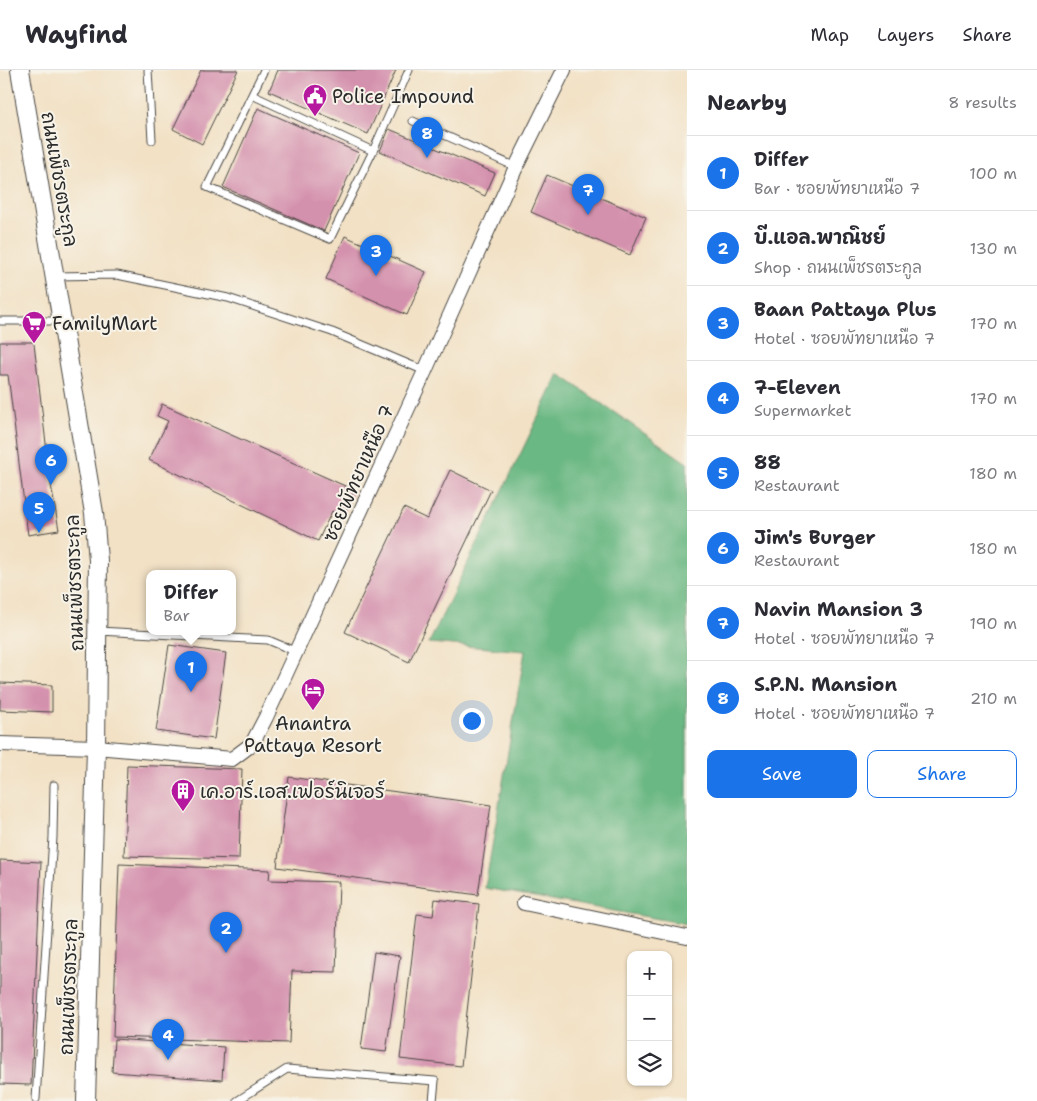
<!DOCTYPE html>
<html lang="en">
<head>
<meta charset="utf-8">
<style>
	:root { --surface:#fff; --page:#f7f7f7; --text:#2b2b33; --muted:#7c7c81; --line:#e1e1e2; --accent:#1a73e8 }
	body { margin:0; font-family:"Shantell Sans","Playpen Sans Thai",sans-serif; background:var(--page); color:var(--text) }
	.controls { position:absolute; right:15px; bottom:15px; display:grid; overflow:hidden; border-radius:10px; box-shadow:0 1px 4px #0004 }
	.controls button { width:45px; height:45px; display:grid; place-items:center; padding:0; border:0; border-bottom:1px solid var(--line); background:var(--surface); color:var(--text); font:25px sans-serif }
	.you { position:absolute; left:471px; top:650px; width:18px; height:18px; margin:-12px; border:4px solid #fff; border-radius:50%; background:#1a73e8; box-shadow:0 0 0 8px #1a73e833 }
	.badge { display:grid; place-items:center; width:32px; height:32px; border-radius:50%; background:var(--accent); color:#fff; font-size:16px; font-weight:700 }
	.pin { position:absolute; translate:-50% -41px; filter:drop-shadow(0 1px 2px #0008) }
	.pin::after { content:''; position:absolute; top:26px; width:18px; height:15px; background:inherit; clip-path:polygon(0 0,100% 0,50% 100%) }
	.popup { position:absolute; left:146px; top:500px; width:90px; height:65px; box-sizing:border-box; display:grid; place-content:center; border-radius:10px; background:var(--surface); filter:drop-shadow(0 1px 4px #0005); font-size:16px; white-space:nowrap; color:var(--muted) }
	.popup b { font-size:19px; color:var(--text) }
	.popup::after { content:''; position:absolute; left:50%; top:100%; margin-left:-10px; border:10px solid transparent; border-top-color:var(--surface) }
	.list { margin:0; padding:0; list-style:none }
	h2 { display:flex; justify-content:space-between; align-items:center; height:65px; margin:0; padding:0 20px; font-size:21px }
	h2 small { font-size:16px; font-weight:400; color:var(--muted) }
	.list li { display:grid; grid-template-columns:32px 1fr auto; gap:15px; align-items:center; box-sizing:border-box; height:75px; padding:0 20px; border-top:1px solid var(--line) }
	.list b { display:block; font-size:19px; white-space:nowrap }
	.list p { margin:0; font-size:16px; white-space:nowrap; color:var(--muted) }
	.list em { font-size:16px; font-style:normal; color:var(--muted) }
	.actions { display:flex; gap:10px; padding:15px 20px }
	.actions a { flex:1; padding:11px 0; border:1px solid var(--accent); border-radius:10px; text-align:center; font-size:18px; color:var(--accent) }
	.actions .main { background:var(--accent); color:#fff }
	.icon { flex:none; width:28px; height:28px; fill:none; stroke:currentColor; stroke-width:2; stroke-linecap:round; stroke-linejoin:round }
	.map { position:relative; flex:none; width:687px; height:1031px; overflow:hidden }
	header { display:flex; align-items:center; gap:30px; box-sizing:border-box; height:70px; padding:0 25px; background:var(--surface); border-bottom:1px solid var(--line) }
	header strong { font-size:24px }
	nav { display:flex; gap:28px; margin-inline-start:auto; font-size:18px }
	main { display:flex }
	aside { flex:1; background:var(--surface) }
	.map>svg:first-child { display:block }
</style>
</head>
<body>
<header>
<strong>Wayfind</strong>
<nav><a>Map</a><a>Layers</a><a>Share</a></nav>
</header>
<main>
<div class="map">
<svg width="687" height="1031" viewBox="0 0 687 1031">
	<rect width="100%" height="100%" fill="#f7f3e8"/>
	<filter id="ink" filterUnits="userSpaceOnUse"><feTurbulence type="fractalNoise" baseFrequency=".02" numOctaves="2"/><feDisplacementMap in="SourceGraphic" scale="10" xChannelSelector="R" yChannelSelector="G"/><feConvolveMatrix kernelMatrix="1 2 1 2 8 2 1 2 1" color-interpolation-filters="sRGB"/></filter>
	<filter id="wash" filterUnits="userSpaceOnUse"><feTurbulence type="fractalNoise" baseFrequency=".0096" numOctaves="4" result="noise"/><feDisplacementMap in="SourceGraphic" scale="20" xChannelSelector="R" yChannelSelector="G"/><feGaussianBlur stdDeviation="1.12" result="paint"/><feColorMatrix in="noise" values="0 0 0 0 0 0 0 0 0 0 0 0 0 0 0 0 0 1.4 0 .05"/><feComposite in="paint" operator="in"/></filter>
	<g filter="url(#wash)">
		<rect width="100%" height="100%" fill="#f2e1c5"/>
		<path fill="#6ab883" stroke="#4a7257" d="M559,304l128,89v461l-202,-36 40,-237 -96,-8z"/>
		<g id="blocks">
			<path fill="#d491ad" d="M201,0h37l-36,74 -29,-15z
				M278,0h118l-28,64 -99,-43z
				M258,38l101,45 -35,78 -101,-44z
				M389,59l106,44 -10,23 -105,-45z
				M547,105l99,42 -16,38 -99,-43z
				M345,166l81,36 -19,43 -81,-36z
				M0,272h33l1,2 17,141 8,45 -31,5 -20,-160h-8z
				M162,334l192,86 -11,27 -11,-6 -14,30 -169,-81 19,-39 -11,-5z
				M450,400l41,20 -82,172 -64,-30 59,-124 23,11z
				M169,575l57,8 -12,86 -58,-8z
				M0,613l52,2v27l-52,-2z
				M127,695l115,4 -3,90 -115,-3z
				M289,707l202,28 -13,90 -201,-28z
				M0,790l41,2 -10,223 -31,-1z
				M119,794l151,6 -1,10 70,2 -3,90 -44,-1 -3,72 -176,-6z
				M435,829l44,5 -18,162 -61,-7 17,-145 16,2z
				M374,882l26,4 -14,96 -25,-3z
				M114,969l110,8 -2,33 -110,-8z"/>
		</g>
	</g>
	<g filter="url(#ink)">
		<use href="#blocks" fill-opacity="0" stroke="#494642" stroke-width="1"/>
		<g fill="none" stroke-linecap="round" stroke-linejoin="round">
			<defs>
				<path id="service" d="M148,0l4,70
					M264,0l-57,117 123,52 43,-88 36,-81
					M252,25l121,56
					M413,51l103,46
					M55,206l62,-1 111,23 104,34 93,39
					M0,251h61
					M98,561l170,9 29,12
					M36,1029l17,-262 1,-52
					M237,1031l50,-32 148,12 -2,20"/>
				<path id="minor" d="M0,674l96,3 136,12 20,-15 14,-27 159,-346 91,-204 48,-97
					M524,833l163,34"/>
				<path id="tertiary" d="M20,0l74,443 4,47 -2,187 -10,354"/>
			</defs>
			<use href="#service" stroke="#494642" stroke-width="9"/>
			<use href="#minor" stroke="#494642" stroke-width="16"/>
			<use href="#tertiary" stroke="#494642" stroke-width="20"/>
			<use href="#service" stroke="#fff" stroke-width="7"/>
			<use href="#minor" stroke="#fff" stroke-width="14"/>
			<use href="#tertiary" stroke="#fff" stroke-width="18"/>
		</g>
	</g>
	<defs>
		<symbol id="civic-pin" viewBox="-11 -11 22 30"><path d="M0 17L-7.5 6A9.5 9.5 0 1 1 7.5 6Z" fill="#b5179e" stroke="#f7f3e8"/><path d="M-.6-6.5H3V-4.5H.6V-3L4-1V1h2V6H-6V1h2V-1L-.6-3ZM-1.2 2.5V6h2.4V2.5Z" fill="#fff"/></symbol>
		<symbol id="supermarket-pin" viewBox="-11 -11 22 30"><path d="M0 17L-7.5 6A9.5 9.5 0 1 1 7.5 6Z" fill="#b5179e" stroke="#f7f3e8"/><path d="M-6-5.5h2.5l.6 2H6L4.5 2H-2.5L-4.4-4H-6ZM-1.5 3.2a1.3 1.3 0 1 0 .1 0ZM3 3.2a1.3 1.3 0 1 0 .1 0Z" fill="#fff"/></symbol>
		<symbol id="hotel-pin" viewBox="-11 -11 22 30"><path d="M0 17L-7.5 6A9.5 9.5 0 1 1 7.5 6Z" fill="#b5179e" stroke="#f7f3e8"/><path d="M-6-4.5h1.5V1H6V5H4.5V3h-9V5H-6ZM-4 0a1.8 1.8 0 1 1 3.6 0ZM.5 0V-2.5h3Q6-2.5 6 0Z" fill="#fff"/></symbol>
		<symbol id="building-pin" viewBox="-11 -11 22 30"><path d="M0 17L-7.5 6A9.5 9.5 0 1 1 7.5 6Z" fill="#b5179e" stroke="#f7f3e8"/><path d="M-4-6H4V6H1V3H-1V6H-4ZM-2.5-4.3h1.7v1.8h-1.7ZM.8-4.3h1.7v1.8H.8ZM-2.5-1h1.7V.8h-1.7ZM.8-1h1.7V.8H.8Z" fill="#fff"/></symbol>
	</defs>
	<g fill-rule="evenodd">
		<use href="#civic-pin" x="301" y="12" width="28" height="38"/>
		<use href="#supermarket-pin" x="20" y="239" width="28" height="38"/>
		<use href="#hotel-pin" x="299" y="606" width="28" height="38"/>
		<use href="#building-pin" x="169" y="707" width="28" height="38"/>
	</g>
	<g text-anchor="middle" stroke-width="4" stroke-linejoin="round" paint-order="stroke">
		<g font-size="19" fill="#2b2b2b" stroke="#f7f3e8" text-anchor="start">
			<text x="332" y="33">Police Impound</text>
			<text x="52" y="260">FamilyMart</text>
			<text x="313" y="660" text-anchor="middle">Anantra<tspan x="313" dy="22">Pattaya Resort</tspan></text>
			<text x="200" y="728">เค.อาร์.เอส.เฟอร์นิเจอร์</text>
		</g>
		<g font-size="19" fill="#2b2b2b" stroke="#f7f3e8">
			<text transform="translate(60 109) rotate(80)" y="7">ถนนเพ็ชรตระกูล</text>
			<text transform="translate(358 403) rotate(-66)" y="7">ซอยพัทยาเหนือ 7</text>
			<text transform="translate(74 513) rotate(-92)" y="7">ถนนเพ็ชรตระกูล</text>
			<text transform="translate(68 917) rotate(-88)" y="7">ถนนเพ็ชรตระกูล</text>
		</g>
	</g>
</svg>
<div class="controls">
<button>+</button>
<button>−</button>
<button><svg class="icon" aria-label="layers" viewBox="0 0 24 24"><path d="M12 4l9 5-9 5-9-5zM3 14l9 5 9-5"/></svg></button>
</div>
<div class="you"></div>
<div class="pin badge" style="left:191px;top:622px">1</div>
<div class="popup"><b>Differ</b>Bar</div>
<div class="pin badge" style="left:226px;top:883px">2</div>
<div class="pin badge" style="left:376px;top:206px">3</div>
<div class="pin badge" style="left:168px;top:990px">4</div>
<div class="pin badge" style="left:39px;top:463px">5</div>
<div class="pin badge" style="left:51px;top:415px">6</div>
<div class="pin badge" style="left:588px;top:145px">7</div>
<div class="pin badge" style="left:427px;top:88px">8</div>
</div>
<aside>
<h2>Nearby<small>8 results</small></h2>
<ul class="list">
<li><span class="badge">1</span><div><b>Differ</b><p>Bar · ซอยพัทยาเหนือ 7</p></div><em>100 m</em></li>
<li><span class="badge">2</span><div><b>บี.แอล.พาณิชย์</b><p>Shop · ถนนเพ็ชรตระกูล</p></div><em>130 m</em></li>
<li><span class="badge">3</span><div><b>Baan Pattaya Plus</b><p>Hotel · ซอยพัทยาเหนือ 7</p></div><em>170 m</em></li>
<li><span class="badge">4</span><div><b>7-Eleven</b><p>Supermarket</p></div><em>170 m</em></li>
<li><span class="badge">5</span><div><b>88</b><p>Restaurant</p></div><em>180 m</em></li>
<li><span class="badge">6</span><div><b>Jim's Burger</b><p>Restaurant</p></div><em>180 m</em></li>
<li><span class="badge">7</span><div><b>Navin Mansion 3</b><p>Hotel · ซอยพัทยาเหนือ 7</p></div><em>190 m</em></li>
<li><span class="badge">8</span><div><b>S.P.N. Mansion</b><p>Hotel · ซอยพัทยาเหนือ 7</p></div><em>210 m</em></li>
</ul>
<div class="actions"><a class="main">Save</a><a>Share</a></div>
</aside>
</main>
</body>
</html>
